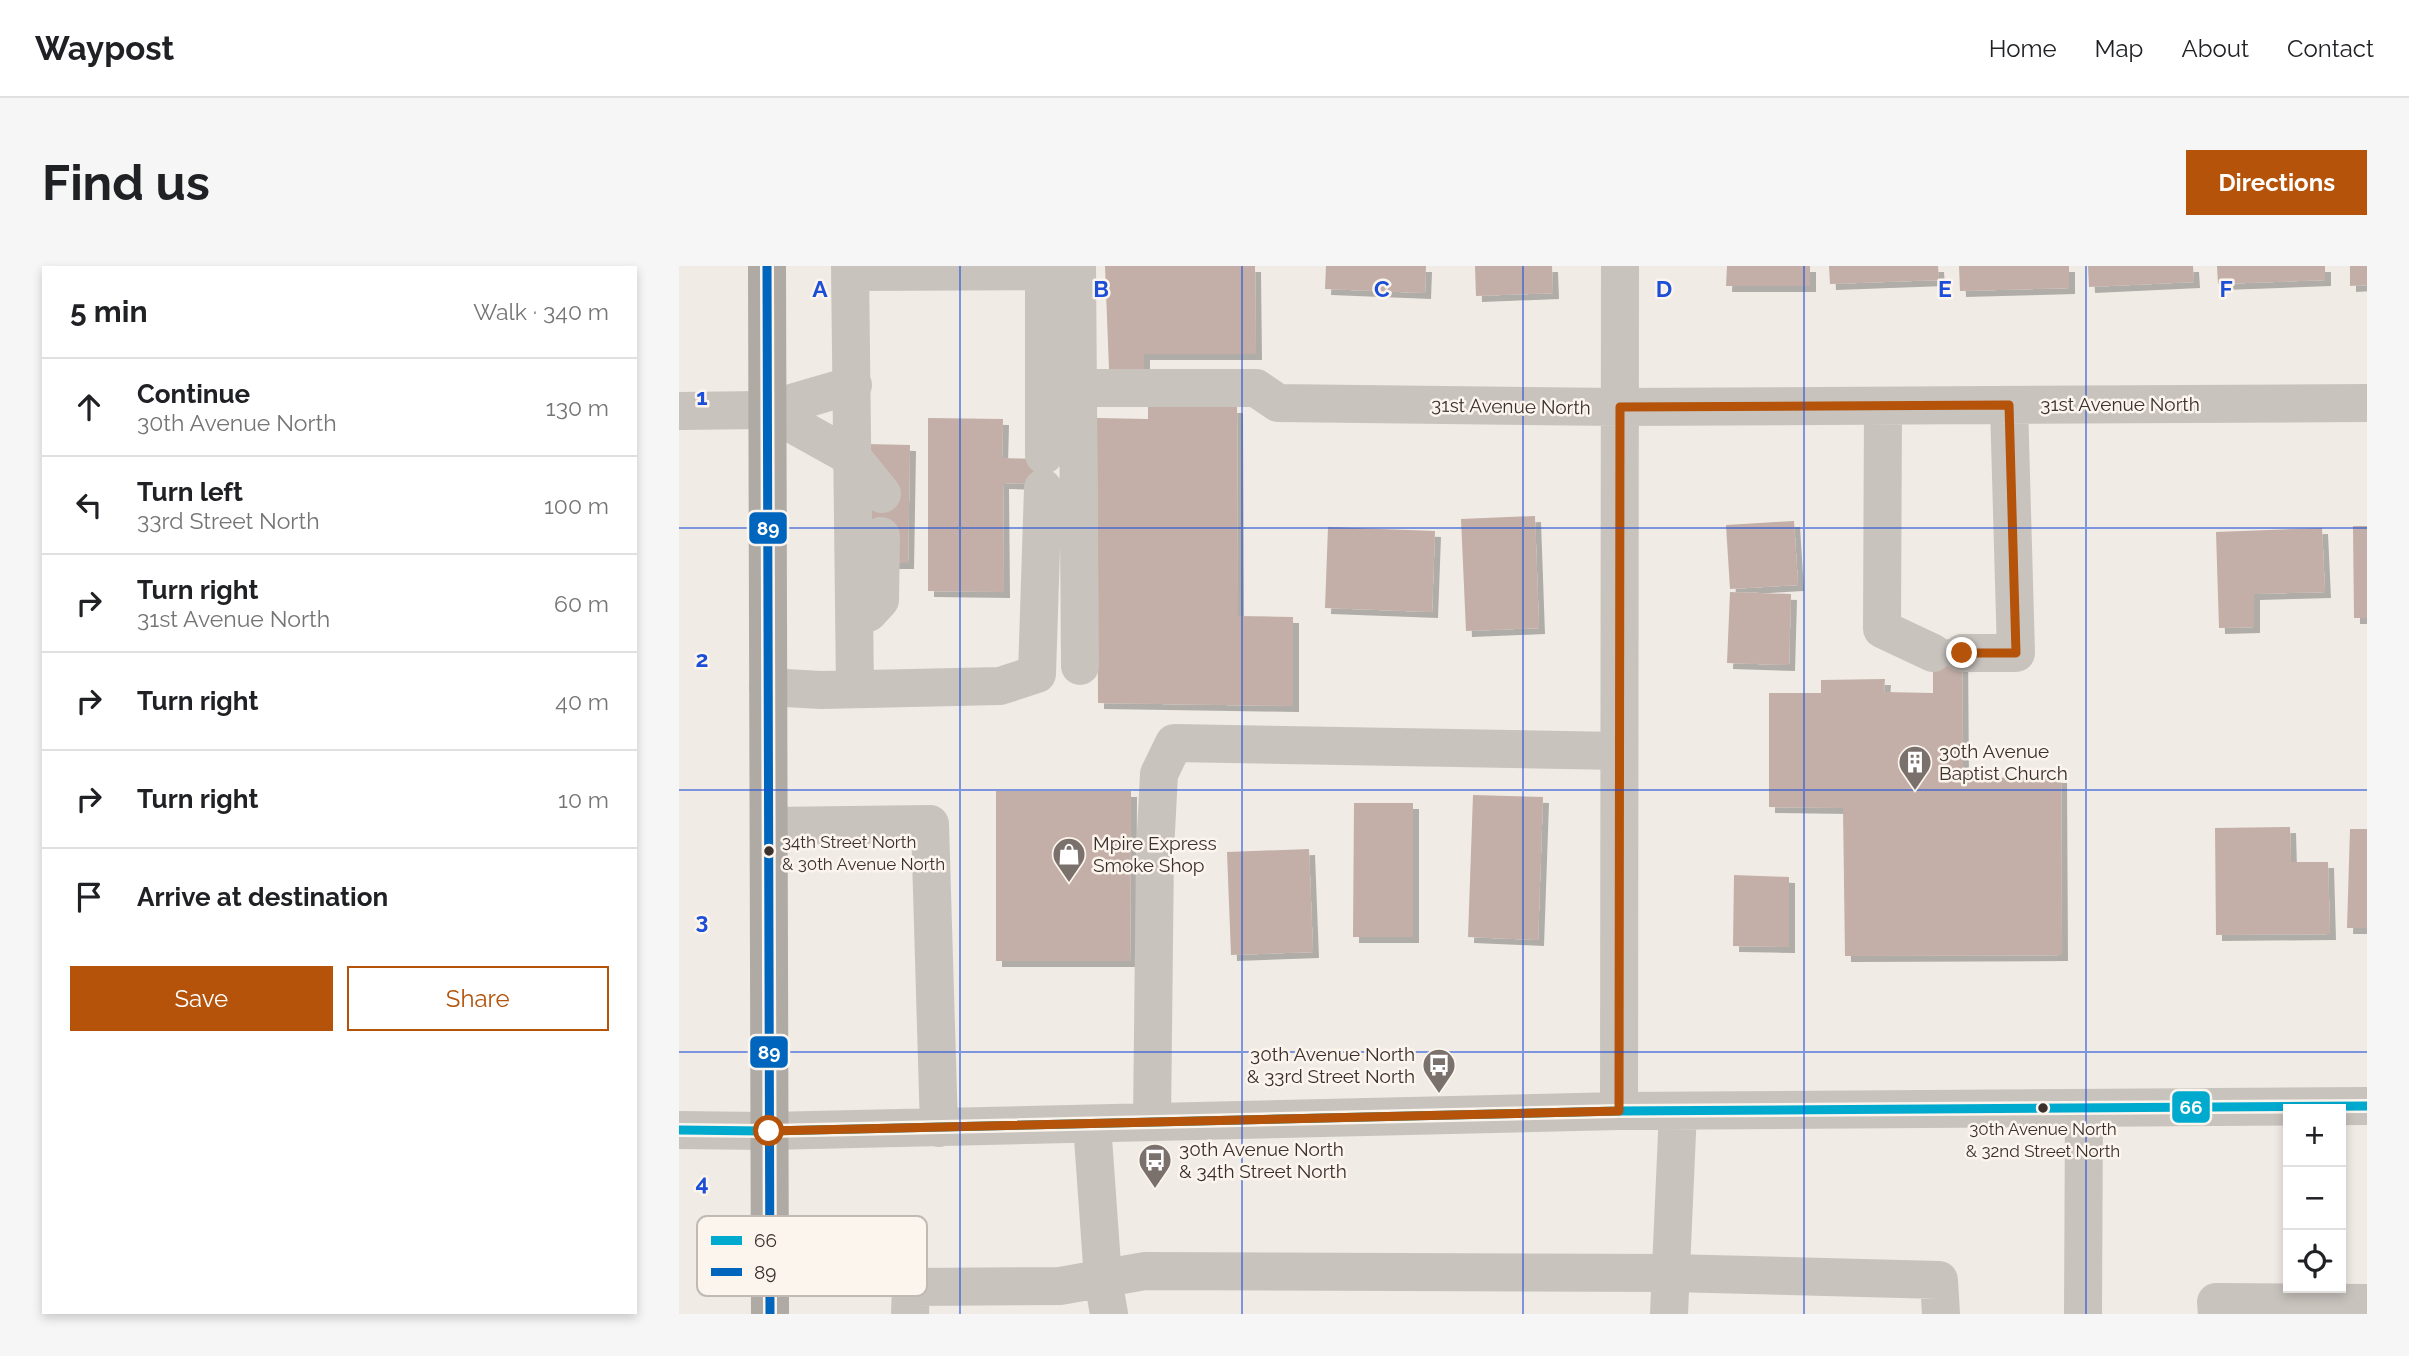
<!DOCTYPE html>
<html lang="en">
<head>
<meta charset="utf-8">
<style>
	:root { --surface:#fff; --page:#f6f6f6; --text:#202124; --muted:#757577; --line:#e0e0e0; --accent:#b45309 }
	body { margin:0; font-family:Raleway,sans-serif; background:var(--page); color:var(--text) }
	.controls { position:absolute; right:21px; bottom:21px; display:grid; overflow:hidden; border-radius:0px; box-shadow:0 4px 10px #0003 }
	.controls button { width:63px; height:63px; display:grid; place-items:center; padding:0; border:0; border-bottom:2px solid var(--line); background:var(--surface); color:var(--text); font:35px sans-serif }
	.stop { position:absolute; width:21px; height:21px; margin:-16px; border:5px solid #b45309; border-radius:50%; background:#fff }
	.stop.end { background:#b45309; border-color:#fff; box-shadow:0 2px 7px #0008 }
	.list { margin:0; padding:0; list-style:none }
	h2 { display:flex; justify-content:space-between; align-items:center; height:91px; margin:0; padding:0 28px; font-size:30px }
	h2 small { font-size:23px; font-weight:400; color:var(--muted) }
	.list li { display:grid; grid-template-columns:46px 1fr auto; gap:21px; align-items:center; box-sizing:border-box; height:98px; padding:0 28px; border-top:2px solid var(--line) }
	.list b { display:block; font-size:26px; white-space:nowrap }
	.list p { margin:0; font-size:23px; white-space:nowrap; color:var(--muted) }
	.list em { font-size:23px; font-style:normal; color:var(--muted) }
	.actions { display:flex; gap:14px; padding:21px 28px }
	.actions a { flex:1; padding:16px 0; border:2px solid var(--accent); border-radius:0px; text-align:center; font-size:24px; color:var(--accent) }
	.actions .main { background:var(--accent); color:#fff }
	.icon { flex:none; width:38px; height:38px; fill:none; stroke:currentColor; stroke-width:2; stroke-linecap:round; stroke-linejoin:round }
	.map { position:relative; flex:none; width:1688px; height:1048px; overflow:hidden; border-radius:0px }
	header { display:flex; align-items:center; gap:42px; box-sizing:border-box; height:98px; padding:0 35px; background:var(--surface); border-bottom:2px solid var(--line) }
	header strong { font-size:33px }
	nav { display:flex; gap:38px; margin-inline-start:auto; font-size:24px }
	.intro { display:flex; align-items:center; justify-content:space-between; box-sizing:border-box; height:168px; padding:0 42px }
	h1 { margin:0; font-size:49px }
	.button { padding:18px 32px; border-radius:0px; background:var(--accent); color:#fff; font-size:24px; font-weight:700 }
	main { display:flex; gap:42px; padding:0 42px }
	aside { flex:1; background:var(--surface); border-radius:0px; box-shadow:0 4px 10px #0003 }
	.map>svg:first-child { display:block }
</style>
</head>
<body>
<header>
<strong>Waypost</strong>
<nav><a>Home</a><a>Map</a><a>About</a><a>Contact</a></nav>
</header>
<div class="intro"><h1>Find us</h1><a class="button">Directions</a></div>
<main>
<aside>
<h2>5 min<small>Walk · 340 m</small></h2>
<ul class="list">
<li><svg class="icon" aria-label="ahead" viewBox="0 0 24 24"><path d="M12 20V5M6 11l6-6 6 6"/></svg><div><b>Continue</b><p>30th Avenue North</p></div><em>130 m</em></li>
<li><svg class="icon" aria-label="left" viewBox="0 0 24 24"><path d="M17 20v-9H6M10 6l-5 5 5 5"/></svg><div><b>Turn left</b><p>33rd Street North</p></div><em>100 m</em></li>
<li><svg class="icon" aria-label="right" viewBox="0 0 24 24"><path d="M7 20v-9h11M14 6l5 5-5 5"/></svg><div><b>Turn right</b><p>31st Avenue North</p></div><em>60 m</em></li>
<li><svg class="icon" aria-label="right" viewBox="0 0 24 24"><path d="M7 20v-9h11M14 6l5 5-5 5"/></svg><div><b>Turn right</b></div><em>40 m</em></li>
<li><svg class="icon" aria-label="right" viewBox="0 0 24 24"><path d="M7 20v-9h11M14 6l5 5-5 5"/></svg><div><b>Turn right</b></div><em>10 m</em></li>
<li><svg class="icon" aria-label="arrive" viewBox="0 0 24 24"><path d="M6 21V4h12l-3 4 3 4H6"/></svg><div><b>Arrive at destination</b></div></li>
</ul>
<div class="actions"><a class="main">Save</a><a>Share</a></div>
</aside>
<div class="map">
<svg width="1688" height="1048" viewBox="0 0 1688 1048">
	<defs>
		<filter id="shadow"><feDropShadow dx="6" dy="6" stdDeviation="0" flood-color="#0004"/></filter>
	</defs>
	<rect width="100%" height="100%" fill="#f0ebe5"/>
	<path fill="#c3afa7" filter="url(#shadow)" d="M426,0h150l1,88h-112v15h-35z
		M647,0h100l-1,27 -100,-4z
		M796,0h77l1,27 -77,3z
		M1048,0h83v20h-84z
		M1150,0h109l1,14 -109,4z
		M1280,0h110v22l-109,3z
		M1409,0h105l1,16 -105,5z
		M1538,0h108v14l-107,4z
		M1671,0h17v19l-17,1z
		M469,140l89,1 1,209 55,1v89l-195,-3 -1,-285 51,1z
		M249,152l75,1 -1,39 42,1v25l-41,-1 1,109 -76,-1z
		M188,178l43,1 -2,118h-42z
		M856,250l4,112 -73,3 -5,-112z
		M1115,255l4,64 -68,4 -4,-64z
		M1674,260h14v92h-13z
		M649,261l107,4 -3,81 -107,-4z
		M1643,262l3,64 -71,2v33l-35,1 -3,-96z
		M1051,326l61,2 -2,71 -62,-2z
		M1254,373l29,1 1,138 98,-1 1,178 -217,1 -2,-148 -74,-1v-114h52v-13l64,-1 -1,13 49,1z
		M317,525h135l-1,170h-134z
		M794,529l70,2 -5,143 -70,-3z
		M675,537h59v134h-60z
		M1611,561l1,35h37l2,72 -114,1 -1,-107z
		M1671,563h17v99h-20z
		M630,583l4,103 -82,3 -4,-103z
		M1055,609l55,2v70l-56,-1z"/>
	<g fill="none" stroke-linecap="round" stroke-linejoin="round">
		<path stroke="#c9c3be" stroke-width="38" d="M171,0l5,423
			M398,0l3,400
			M172,6l193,-1
			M401,122h176l22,15 342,4 747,-4
			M1204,140l-1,223 51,24
			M88,144l86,48 29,36
			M0,145l88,-1 86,-25
			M365,189v-189
			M189,347l12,-13 1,-64
			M1283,387h54l-7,-248
			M89,421l53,3 179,-4 37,-12 6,-186
			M90,560l161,-2 9,304
			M940,845l1,-845
			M473,856l3,-271 4,-77 15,-31 445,8
			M413,858l11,155 6,35
			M0,864l90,1 850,-20 748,-5
			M231,1048l1,-27 149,-1 85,-15 526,2 268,7 2,34
			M990,1048l9,-203
			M1404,1048l1,-206
			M1538,1048l-1,-12 151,1"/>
		<path stroke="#afaaa4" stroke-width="38" d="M88,0l3,1048"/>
		<defs>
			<path id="bus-1" d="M0,864l90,1 850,-20 748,-5"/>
			<path id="bus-2" d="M88,0l3,1048"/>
		</defs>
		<use href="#bus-1" stroke="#fbf5ee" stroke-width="14"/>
		<use href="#bus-2" stroke="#fbf5ee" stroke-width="14"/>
		<use href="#bus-1" stroke="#00a9ce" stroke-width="9"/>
		<use href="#bus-2" stroke="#0065bd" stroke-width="9"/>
	</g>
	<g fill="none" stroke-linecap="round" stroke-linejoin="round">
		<path stroke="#b45309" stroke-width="9" d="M90,865l850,-20 1,-704 389,-2 7,248h-54"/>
	</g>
	<path fill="none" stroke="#1d4ed8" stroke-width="2" stroke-opacity="0.55" d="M281,0v1048M563,0v1048M844,0v1048M1125,0v1048M1407,0v1048M0,262h1688M0,524h1688M0,786h1688"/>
	<defs>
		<symbol id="building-pin" viewBox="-11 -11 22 30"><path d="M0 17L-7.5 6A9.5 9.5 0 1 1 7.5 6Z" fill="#7a716c" stroke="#fbf5ee"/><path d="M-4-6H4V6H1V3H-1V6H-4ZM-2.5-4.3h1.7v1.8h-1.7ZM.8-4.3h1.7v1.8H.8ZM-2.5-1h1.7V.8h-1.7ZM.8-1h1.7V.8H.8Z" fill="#fff"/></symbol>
		<symbol id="shop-pin" viewBox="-11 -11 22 30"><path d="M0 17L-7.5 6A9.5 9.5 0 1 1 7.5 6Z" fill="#7a716c" stroke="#fbf5ee"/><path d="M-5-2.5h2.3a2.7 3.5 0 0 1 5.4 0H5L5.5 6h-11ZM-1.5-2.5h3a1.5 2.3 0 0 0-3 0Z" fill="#fff"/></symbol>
		<symbol id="bus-pin" viewBox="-11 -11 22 30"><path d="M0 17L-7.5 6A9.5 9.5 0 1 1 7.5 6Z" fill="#7a716c" stroke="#fbf5ee"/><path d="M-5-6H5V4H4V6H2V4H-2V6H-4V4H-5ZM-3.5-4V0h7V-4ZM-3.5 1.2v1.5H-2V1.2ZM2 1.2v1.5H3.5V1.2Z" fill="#fff"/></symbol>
	</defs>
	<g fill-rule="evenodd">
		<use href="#building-pin" x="1217" y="477" width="38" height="52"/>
		<use href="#shop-pin" x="371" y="569" width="38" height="52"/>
		<use href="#bus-pin" x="741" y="780" width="38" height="52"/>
		<use href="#bus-pin" x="457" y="875" width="38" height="52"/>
	</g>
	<g fill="#3b302b" stroke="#fbf5ee" stroke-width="2.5">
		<circle cx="90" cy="585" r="6"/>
		<circle cx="1364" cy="842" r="6"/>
	</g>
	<g text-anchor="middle" stroke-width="5" stroke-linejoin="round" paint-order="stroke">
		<g font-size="17" fill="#3b302b" stroke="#fbf5ee" text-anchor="start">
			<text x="103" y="582">34th Street North<tspan x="103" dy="22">&amp; 30th Avenue North</tspan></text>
			<text x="1364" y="869" text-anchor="middle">30th Avenue North<tspan x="1364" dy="22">&amp; 32nd Street North</tspan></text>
		</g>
		<g font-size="19" fill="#3b302b" stroke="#fbf5ee">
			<text x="1441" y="145">31st Avenue North</text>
			<text transform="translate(832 140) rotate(1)" y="7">31st Avenue North</text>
		</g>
		<g font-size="19" fill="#3b302b" stroke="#fbf5ee" text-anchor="start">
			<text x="1260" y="492">30th Avenue<tspan x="1260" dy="22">Baptist Church</tspan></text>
			<text x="414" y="584">Mpire Express<tspan x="414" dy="22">Smoke Shop</tspan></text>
			<text x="736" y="795" text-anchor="end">30th Avenue North<tspan x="736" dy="22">&amp; 33rd Street North</tspan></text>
			<text x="500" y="890">30th Avenue North<tspan x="500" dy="22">&amp; 34th Street North</tspan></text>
		</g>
	</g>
	<rect x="18" y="950" width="230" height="80" rx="10" fill="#fbf5ee" stroke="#c1bab4" stroke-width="2"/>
	<rect x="32" y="970" width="31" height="9" fill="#00a9ce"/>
	<rect x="32" y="1002" width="31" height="8" fill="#0065bd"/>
	<g font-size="19" fill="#3b302b">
		<text x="75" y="981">66</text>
		<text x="75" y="1013">89</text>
	</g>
	<g font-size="23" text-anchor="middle" font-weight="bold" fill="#1d4ed8" stroke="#fbf5ee" stroke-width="5" stroke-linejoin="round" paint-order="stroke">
		<text x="141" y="31">A</text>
		<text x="422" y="31">B</text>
		<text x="703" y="31">C</text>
		<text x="985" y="31">D</text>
		<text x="1266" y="31">E</text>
		<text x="1547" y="31">F</text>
		<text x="23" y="139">1</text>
		<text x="23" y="401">2</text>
		<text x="23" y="663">3</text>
		<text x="23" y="925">4</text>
	</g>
	<g stroke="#fbf5ee" stroke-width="2.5">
		<rect x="69" y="245" width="40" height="34" rx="7" fill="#0065bd"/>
		<rect x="70" y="769" width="40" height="34" rx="7" fill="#0065bd"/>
		<rect x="1492" y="824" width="40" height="34" rx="7" fill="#00a9ce"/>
	</g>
	<g font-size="19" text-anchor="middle" font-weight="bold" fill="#fff">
		<text x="89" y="269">89</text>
		<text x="90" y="793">89</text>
		<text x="1512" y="848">66</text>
	</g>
</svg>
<div class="controls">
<button>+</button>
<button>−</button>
<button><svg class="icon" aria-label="locate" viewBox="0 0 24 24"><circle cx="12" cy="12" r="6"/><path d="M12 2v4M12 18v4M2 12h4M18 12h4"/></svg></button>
</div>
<div class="stop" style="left:90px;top:865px"></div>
<div class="stop end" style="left:1283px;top:387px"></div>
</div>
</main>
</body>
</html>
